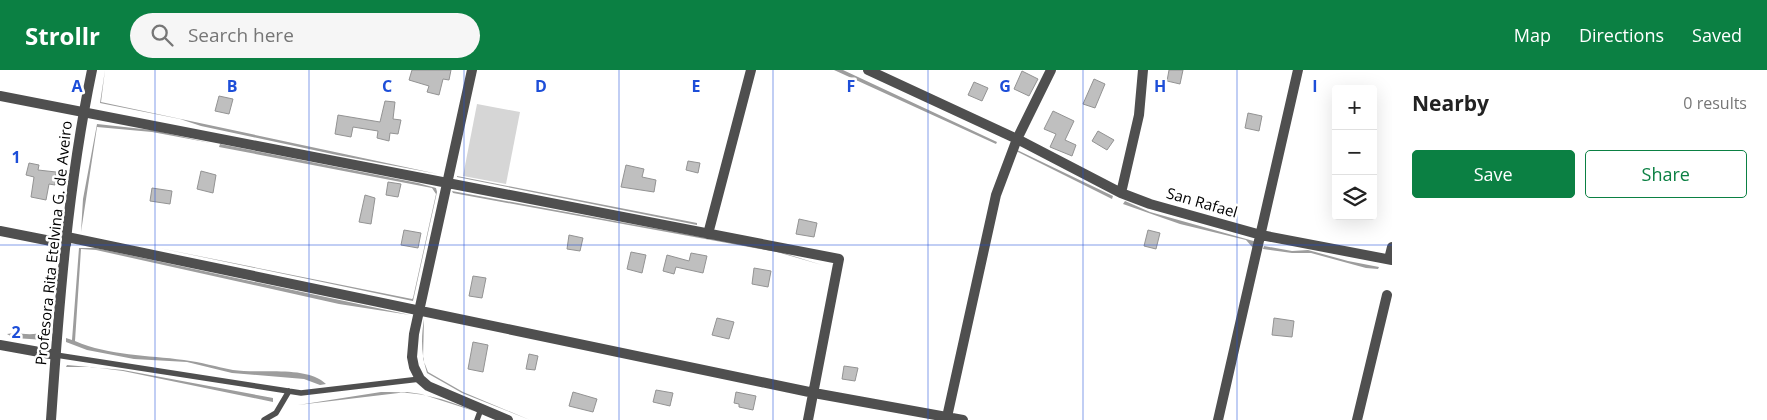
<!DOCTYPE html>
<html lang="en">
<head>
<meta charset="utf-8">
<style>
	:root { --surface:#fff; --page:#f6f6f6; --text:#222; --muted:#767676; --line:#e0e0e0; --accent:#0b8043 }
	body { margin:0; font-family:"Open Sans",sans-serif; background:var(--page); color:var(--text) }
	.controls { position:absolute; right:15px; top:15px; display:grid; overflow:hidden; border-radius:5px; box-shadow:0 5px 20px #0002 }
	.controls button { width:45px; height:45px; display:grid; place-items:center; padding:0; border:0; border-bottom:1px solid var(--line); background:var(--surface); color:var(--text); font:25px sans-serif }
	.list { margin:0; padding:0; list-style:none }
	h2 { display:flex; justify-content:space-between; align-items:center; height:65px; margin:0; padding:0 20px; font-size:21px }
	h2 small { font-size:16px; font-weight:400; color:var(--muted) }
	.actions { display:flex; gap:10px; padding:15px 20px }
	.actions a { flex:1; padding:11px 0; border:1px solid var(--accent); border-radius:5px; text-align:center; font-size:18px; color:var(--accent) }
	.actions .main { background:var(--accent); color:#fff }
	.icon { flex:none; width:28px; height:28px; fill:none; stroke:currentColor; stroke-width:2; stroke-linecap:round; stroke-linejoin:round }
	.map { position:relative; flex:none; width:1392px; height:350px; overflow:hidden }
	header { display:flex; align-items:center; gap:30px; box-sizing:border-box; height:70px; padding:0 25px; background:var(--accent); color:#fff }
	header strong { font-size:24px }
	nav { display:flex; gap:28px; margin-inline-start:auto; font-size:18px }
	.search { width:350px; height:45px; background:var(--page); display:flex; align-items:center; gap:12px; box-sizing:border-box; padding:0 18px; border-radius:28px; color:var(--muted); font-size:19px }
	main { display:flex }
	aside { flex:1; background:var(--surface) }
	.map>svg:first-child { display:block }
</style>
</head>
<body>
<header>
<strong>Strollr</strong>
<div class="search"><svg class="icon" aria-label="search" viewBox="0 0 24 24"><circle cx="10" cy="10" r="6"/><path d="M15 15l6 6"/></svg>Search here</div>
<nav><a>Map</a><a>Directions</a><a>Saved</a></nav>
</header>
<main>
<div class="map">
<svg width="1392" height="350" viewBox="0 0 1392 350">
	<rect width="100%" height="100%" fill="#fff"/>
	<path fill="#d6d6d6" d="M477,34l43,8 -14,72 -43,-8z"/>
	<path fill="#9d9d9d" d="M105,0l-4,32 337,72 -101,-19 -136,-29 -21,-7 -80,-16z
		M834,0h9l154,72 -1,2z
		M97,54l55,6 59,13 -59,-11 -55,-5 -16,105 2,-33z
		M220,74l198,39 18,5 1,4 -24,109 -254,-53 253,51 1,-1 23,-104 -4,-6 -213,-41z
		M1015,79l98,47 -1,3 -98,-49z
		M457,106l240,47v2l-240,-48z
		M452,121l325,60 45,14 -45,-13 -324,-59z
		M1125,131l25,11 107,30 -4,6 -7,-8 -66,-16 -57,-20z
		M1264,176l28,5 16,-1 40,11 31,6 -1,2 -12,-1 -55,-15h-19l-29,-4z
		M79,178h17l314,67 -71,-11 -243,-54 -15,-1 -6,92c35,15 72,14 109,19 17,2 33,7 49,10 26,4 74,-5 93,14l-6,1 -16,-6 -72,-6 -45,-11 -53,-3 -47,-9 -21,-8v-4l6,2z
		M424,249l-1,40 5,13 35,20 67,28 -68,-27 -35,-20c-6,-19 -6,-35 -3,-54z
		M46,260v10l-32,-2 -7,-4c15,-2 26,4 39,-4z
		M67,295l56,5 150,28v4l-150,-31 -31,-4h-26z
		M381,322c34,-1 61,5 93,19l-53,-17 -14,-2 -109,13z"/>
	<path fill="#bfbfbf" stroke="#939393" d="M412,0h39l-2,10 -6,-1 -4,16 -12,-3 2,-6 -20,-6z
		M1169,0h14l-3,14 -13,-3z
		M1022,1l16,8 -9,17 -15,-7z
		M1094,9l11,5 -10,24 -12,-4z
		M974,12l14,6 -6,13 -14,-6z
		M219,26l14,3 -4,15 -14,-3z
		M385,31l10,1 -2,17 8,1 -3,14 -8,-1 -1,8 -12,-3 1,-7 -25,-4 -2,10 -16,-3 3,-19 42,7z
		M1053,41l21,10 -9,19 11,5 -4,11 -22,-9 6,-13 -12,-5z
		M1248,43l14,3 -3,15 -14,-3z
		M1098,61l16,9 -7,10 -15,-9z
		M688,91l12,2 -2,10 -12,-3z
		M29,93l10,2 -1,5 18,2 -1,13 -6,-1 -3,16 -15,-3 3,-20 -8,-2z
		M626,95l18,4 -2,8 14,3 -2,12 -33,-5z
		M201,101l15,4 -3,18 -16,-4z
		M388,112l13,2 -3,13 -12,-2z
		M152,118l20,3 -2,13 -20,-3z
		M365,125l10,3 -4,26 -12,-2z
		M799,149l18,4 -3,14 -18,-3z
		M404,160l17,3 -3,15 -17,-3z
		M1148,160l12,3 -4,16 -12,-3z
		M569,165l14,3 -3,13 -13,-2z
		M631,182l15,3 -4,18 -15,-4z
		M691,183l16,3 -4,17 -27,-6 -2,7 -11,-3 4,-16 22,6z
		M754,198l17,3 -3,16 -16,-3z
		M473,206l13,2 -4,20 -13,-2z
		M717,248l17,4 -5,17 -17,-4z
		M1274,248l20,3 -2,16 -20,-2z
		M473,272l15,3 -5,27 -15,-3z
		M529,284l9,2 -3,14 -9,-1z
		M844,296l14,2 -3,13 -13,-2z
		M656,320l17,3 -3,13 -17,-4z
		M573,322l24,7 -4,13 -24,-6z
		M736,322l20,4 -3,14 -14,-3v-3l-5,-1z"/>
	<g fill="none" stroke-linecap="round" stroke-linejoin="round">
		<path stroke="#4f4f4f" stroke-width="5.5" d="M56,285l245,38 119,-14
			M264,350l12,-7 13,-22
			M477,350l4,-11"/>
		<path stroke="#4f4f4f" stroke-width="10" d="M472,0l-58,264 -2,23 2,10 6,12 8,7 80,34
			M868,0l149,69 104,54 29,11 111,31 131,25
			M0,26l839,163 -31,161
			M1121,123l18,-78 4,-45
			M0,161l66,13
			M708,164l43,-164
			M67,167l747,156 149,27
			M1389,189l3,-12
			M0,275l56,10
			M947,347l49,-222 21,-56 34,-69
			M1218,350l80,-350
			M1357,350l30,-125"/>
		<path stroke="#4f4f4f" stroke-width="10" d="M51,350c8,-117 17,-235 41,-350"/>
	</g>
	<path fill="none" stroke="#1d4ed8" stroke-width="1" stroke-opacity="0.55" d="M155,0v350M309,0v350M464,0v350M619,0v350M773,0v350M928,0v350M1083,0v350M1237,0v350M0,175h1392"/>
	<g text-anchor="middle" stroke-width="5" stroke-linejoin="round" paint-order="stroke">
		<g font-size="15" fill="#000" stroke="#fff">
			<text transform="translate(1202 133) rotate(16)" y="5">San Rafael</text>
			<text transform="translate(54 173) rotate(-84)" y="5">Profesora Rita Etelvina G. de Aveiro</text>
		</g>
	</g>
	<g font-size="16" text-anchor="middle" font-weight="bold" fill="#1d4ed8" stroke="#fff" stroke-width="5" stroke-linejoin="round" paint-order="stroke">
		<text x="77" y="22">A</text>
		<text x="232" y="22">B</text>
		<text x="387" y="22">C</text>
		<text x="541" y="22">D</text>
		<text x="696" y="22">E</text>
		<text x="851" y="22">F</text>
		<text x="1005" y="22">G</text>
		<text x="1160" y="22">H</text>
		<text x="1315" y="22">I</text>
		<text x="16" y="93">1</text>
		<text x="16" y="268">2</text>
	</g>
</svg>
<div class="controls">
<button>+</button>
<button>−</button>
<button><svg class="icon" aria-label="layers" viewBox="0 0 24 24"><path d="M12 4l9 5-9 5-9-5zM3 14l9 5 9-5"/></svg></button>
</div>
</div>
<aside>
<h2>Nearby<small>0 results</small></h2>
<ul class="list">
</ul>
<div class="actions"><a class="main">Save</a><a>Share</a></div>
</aside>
</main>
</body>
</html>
